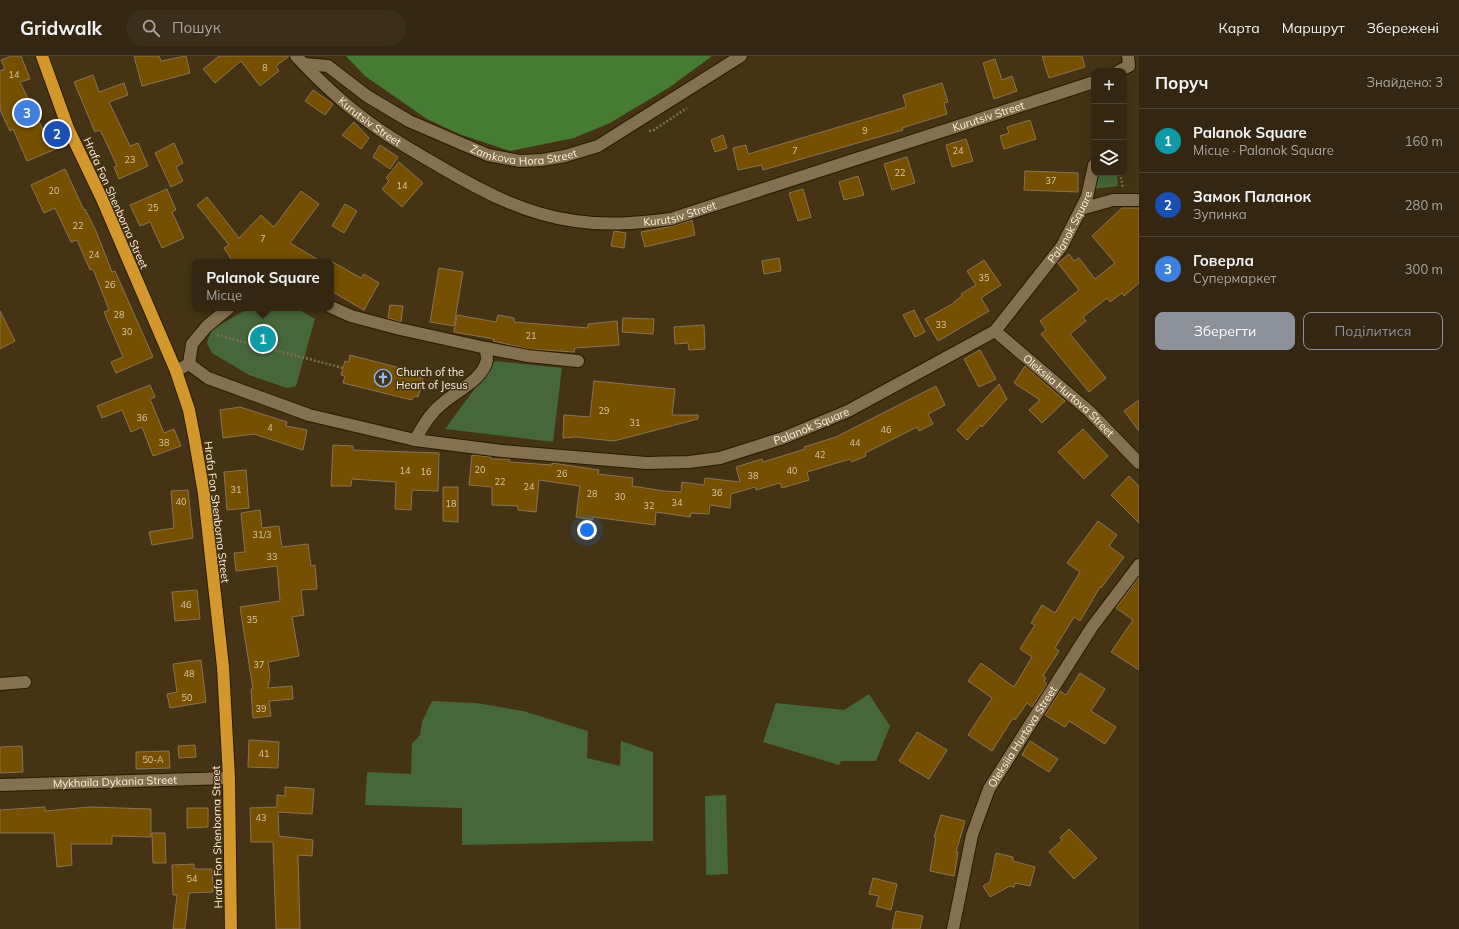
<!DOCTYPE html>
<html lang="uk">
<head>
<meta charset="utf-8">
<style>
	:root { --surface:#342610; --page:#3c2e19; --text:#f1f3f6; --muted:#a9a59f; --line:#4e4330; --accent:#8c9099 }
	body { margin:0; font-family:Mulish,sans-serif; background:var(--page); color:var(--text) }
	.controls { position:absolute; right:12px; top:12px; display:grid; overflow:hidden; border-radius:8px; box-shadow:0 4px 16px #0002 }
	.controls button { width:36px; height:36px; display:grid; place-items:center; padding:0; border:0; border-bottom:1px solid var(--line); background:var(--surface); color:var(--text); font:20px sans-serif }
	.you { position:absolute; left:587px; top:474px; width:14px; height:14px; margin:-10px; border:3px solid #fff; border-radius:50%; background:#1a73e8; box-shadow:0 0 0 6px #1a73e833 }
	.badge { display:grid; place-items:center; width:26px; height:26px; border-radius:50%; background:var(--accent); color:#fff; font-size:13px; font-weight:700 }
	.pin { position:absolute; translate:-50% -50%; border:2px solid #fff; box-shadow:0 1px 4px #0006 }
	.popup { position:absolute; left:192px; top:203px; width:142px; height:52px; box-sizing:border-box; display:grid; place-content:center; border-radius:8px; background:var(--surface); filter:drop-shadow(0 1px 3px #0005); font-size:13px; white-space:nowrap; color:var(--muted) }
	.popup b { font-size:15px; color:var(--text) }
	.popup::after { content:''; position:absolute; left:50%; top:100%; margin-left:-8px; border:8px solid transparent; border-top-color:var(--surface) }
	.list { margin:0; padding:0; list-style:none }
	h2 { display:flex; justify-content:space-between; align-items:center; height:52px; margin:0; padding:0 16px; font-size:17px }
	h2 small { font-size:13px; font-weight:400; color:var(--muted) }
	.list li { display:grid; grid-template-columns:26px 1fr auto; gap:12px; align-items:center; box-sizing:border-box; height:64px; padding:0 16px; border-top:1px solid var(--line) }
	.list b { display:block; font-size:15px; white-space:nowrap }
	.list p { margin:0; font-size:13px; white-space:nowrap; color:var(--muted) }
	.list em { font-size:13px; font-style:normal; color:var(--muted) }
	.actions { display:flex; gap:8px; padding:12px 16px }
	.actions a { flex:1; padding:9px 0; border:1px solid var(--accent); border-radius:8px; text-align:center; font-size:14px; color:var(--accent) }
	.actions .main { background:var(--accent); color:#fff }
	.icon { flex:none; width:22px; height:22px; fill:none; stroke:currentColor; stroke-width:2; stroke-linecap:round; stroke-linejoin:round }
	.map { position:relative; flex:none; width:1139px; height:873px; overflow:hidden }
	header { display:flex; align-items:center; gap:24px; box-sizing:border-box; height:56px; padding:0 20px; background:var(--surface); border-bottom:1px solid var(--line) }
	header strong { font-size:19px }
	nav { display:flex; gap:22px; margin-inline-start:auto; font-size:14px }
	.search { width:280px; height:36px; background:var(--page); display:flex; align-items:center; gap:10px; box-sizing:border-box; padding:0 14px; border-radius:22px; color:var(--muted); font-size:15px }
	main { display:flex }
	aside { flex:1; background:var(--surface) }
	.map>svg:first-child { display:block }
</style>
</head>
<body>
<header>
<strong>Gridwalk</strong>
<div class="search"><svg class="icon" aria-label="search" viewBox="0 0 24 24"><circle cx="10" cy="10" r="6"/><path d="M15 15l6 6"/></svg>Пошук</div>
<nav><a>Карта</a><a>Маршрут</a><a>Збережені</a></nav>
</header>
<main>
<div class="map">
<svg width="1139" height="873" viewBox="0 0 1139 873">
	<rect width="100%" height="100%" fill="#453315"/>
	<path fill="#46673b" d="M1096,117h21l1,13 -25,3z
		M249,252h47l19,11 -19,67 -9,2 -38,-13 -37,-22 -5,-10 4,-13z
		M495,305l67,7 -9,74 -108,-13z
		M869,638l21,32 -14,35h-35l-2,4 -76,-23 13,-39 68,7z
		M432,645l44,2 47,8 65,20 -1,27 33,8 1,-25 32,11v89l-191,4v-37l-97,-3 2,-33 44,2 1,-30 8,-9 2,-13z
		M726,739l2,79 -22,1 -1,-79z"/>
	<path fill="#457b32" d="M346,0h366l-42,31 -60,36 -36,15 -64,13 -51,-17 -32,-15 -62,-43z"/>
	<path fill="#745000" stroke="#897455" d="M12,0h9l9,23 -10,3 27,56 5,-3 4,9v5l-29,12 -14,-32 -3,2 -10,-21v-39l5,-2 -4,-9z
		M134,0h25l2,5 25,-5 4,17 -48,13z
		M219,0h70l-13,10 3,5 -19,15 -19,-25 -26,22 -12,-14z
		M1042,0h40l3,11 -36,11z
		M995,3l7,21 10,-4 5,15 -23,8 -11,-36z
		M93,19l6,17 25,-9 4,12 -19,7 21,44 8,-3 10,23 -29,13 -5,-12 3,-1 -11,-24 -6,-12 -5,2 -21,-50z
		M942,27l6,19 -4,1 3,11 -45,14 1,2 -140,40 -1,-5 -24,5 -5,-22 13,-3 2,9 158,-47 -3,-12z
		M313,34l20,14 -8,11 -20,-14z
		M1030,64l6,19 -32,10 -4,-13 9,-3 -2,-6z
		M354,66l15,16 -8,11 -19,-14z
		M723,79l4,13 -12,4 -4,-12z
		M966,83l7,22 -21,6 -6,-22z
		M174,87l9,20 -7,4 7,14 -12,6 -16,-34z
		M380,89l18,12 -8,12 -17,-12z
		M907,101l8,26 -23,7 -8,-26z
		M399,106l24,21 -21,24 -20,-18 7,-8 -3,-3z
		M65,113l19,41 1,-1 11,22 16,41 3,-1 38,86 -37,16 -5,-11 12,-5 -19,-45 5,-2 -16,-41 -3,1 -13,-30 -6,2 -16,-34 -11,5 -13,-28z
		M1025,115l53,2v19l-54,-2z
		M858,120l6,19 -20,5 -5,-18z
		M167,133l9,21 -4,2 12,26 -22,10 -12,-26 -10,4 -10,-21z
		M803,133l8,28 -13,4 -9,-28z
		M301,135l18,13 -29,39 32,19h-89l-9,-14 5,-3 -32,-40 10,-8 32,41 22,-23 13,12z
		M345,148l12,7 -13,22 -12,-7z
		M1122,152h17v75l-15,13 -2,-3 -12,9 -3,-4 -24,19 3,4 -16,13 36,44 -17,14 -48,-58 5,-4 -6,-9 39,-31 -21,-27 11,-9 5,7 5,-3 16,21 20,-16 -23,-27z
		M692,164l3,15 -50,12 -4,-15 32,-6z
		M614,175l12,2 -2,15 -13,-2z
		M779,202l2,13 -17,3 -2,-13z
		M984,204l17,25 -20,13 8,13 -51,30 -13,-22 29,-16v-1l8,-6 -1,-2 15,-9 -9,-14z
		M331,205l30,17 3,-4 15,9 -15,27 -33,-19z
		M439,212l24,4 -9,54 -24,-4z
		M390,249l13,1 -2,16 -13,-4z
		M914,254l11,22 -10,5 -12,-22z
		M0,255l15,30 -15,8z
		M457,259l39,7 2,-7 16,3v4l74,6v-4l29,-3 2,24 -44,3 -1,4 -45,-3 -36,-8 1,-2 -40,-7z
		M623,262l31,1 -1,15 -31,-2z
		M704,269l1,24 -16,1 -1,-7 -13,1 -1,-17z
		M980,294l16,29 -17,8 -15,-28z
		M350,299l69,18 -1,4 5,2 -5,18 -4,-1 -2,4 -69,-17 2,-7 -4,-1 4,-14 4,1z
		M1025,310l40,35 -23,22 -13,-13 11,-10 -26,-17z
		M594,325l81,8 -3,26h26v4l-84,22 -38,-4 -13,1 1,-23 26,2z
		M999,328l8,15 -25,28 -1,-2 -14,15 -10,-10z
		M150,329l5,12 -5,2 14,34 10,-4 7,17 -28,10 -11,-29 -11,5 -9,-22 -20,8 -5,-12z
		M936,330l9,19 -17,9 5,10 -14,7 -2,-4 -52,26 1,3 -14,6 -2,-3 -43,13 2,8 -27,8 -2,-5 -24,7 -1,-3 -24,7 -1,14 -20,-3 -1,9 -18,-1 -1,4 -34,-5 -1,13 -62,-8v3l-17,-3 4,-31 -41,-6 -3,32 -18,-2v-4l-26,-1v-18l-23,-2 3,-30 19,2v2h18v3l43,3v-2l47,7 -1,4 35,4 -1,8 32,5 17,1 1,-10 22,3 1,-7 35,4 -4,-15 26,-8 1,3 42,-13 -1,-2 32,-10z
		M1139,344v31l-15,-20z
		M240,351l47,15 -1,4 21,4 -4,20 -49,-16 -31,4 -3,-28z
		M1083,373l25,27 -24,23 -26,-27z
		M333,389l20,1v4l86,3 -1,38 -26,-1 -1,20 -16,-1 1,-27 -44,-3 -1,7h-20z
		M246,414l3,38 -22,2 -3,-38z
		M1129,420l10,10v37l-28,-28z
		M443,431h15v35l-15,-1z
		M188,434l5,48 -41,7 -3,-13 25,-4 -3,-37z
		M260,454l2,18 17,-2 3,21 26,-3 3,22 4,-1 2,24 -16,1 3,25 -12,2 7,39 -31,6 2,13 -2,13 24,-2 1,13 -24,2 2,15 -18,2 -2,-29h2l-13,-82 40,-6 -3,-35 -41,5 -2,-18 11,-1 -4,-39z
		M1098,465l19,14 -8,11 15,11 -23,31 -1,-1 -20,34 -6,-4 -19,31 4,3 -16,25 3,2 -2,3 3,3 -15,23 -5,-4 -12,17 -2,-2 -21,33 -24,-16 24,-37 -24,-17 13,-18 33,24 18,-30 -12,-8 15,-24 -4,-2 11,-18 13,8 25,-41 -13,-9z
		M1139,521v93l-28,-18 22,-32 -17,-12z
		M197,534l3,29 -25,2 -3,-29z
		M201,604l5,42 -36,6 -3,-14 10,-2 -4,-28z
		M1080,617l25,16 -14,22 25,16 -11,17 -36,-23 -4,6 -20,-12 15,-24 6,4z
		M917,676l30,18 -18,29 -30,-18z
		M249,684l30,2 -1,26 -30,-1z
		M1030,685l28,18 -9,13 -27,-17z
		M195,689l1,12 -17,1 -1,-12z
		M22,690l1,26 -23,1v-26z
		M169,695l1,17 -34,1v-17z
		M285,731l29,2 -2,25 -34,-2 1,24 34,4 -1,16 -14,-1 2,74h-24l-3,-87h-22l-1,-34 27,-1v-12l8,1z
		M45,751v4l44,-4 62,2v28l-39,-1v8h-41l1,21 -15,2 -3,-34h-54v-23z
		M187,752h21v19l-21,1z
		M941,759l24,6 -9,31h2l-4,24 -24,-5 6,-34h-2z
		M1069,773l28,29 -23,21 -25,-27 13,-12 -2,-2z
		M152,777h13l1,30h-13z
		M996,797l17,4v4l22,6 -5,19 -15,-3 -1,4 -4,-1 -20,11 -7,-11 7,-4z
		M194,808v5h18l1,23 -24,1 -4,36h-12l4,-34h-4l-1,-30z
		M873,822l24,6 -6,26 -15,-4 3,-10 -10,-2z
		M896,855l27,5 -3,13h-28z"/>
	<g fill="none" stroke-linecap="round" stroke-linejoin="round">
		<defs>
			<g id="minor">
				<path id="s1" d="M296,0c25,27 53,53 84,74 20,14 42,26 64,39 41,24 84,46 131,52 34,5 63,2 96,-2l423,-137"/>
				<path id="s2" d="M304,8l24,2 39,30 42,25 79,34 32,6 22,-1 23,-4 33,-10 143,-90"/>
				<path d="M1119,15l10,-5 -1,-10"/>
				<path d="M1081,153l32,-9h26"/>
				<path d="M331,251l20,9 49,13 86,19 42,8 50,5"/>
				<path id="s3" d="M995,275l94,80 50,52"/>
				<path d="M189,308l3,-20 15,-18 22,-18"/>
				<path id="s4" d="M176,315l13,-7 19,14 101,37 106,25 87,11 144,12 43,-1 31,-4 63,-20 65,-27 147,-80 67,-85 25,-49 7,-32"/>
				<path d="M415,384c8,-14 15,-27 28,-37 13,-12 40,-23 44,-43 0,-4 -1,-8 -1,-12"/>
				<path d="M0,628l25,-2"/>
				<path id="s5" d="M0,729l229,-7"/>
				<path id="s6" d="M953,873l19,-94 17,-46 103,-162 47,-62"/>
			</g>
			<path id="highway" d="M42,0l26,72 34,71 74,172 13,39 6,31 9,53 19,173 6,111 2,151"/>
		</defs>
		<use href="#minor" stroke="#2b1a00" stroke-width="14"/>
		<use href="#highway" stroke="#2b1a00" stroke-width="14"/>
		<path stroke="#7d6d53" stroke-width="2.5" stroke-dasharray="2 2" stroke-linecap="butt" d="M649,75l5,-1 33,-22
			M1120,117l3,15
			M217,279l126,33"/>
		<use href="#minor" stroke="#857151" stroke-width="12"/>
		<use href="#highway" stroke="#d2982c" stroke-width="12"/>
	</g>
	<defs>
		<symbol id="church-ring" viewBox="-11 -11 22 22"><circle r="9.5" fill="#453315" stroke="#8cb9fc" stroke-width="1.5"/><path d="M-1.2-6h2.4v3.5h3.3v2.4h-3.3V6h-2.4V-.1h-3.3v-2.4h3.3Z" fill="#8cb9fc"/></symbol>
	</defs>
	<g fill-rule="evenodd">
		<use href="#church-ring" x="373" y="312" width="20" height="20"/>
	</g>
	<g text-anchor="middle" stroke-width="3" stroke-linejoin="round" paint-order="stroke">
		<g font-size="9" fill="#dac9a7">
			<text x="265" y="15">8</text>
			<text x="14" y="22">14</text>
			<text x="865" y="78">9</text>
			<text x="795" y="98">7</text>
			<text x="958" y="98">24</text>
			<text x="130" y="107">23</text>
			<text x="900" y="120">22</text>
			<text x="1051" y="128">37</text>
			<text x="402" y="133">14</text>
			<text x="54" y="138">20</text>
			<text x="153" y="155">25</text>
			<text x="78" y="173">22</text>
			<text x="263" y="186">7</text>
			<text x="94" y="202">24</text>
			<text x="984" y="225">35</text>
			<text x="110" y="232">26</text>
			<text x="119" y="262">28</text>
			<text x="941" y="272">33</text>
			<text x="127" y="279">30</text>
			<text x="531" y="283">21</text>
			<text x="604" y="358">29</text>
			<text x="142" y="365">36</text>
			<text x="635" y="370">31</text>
			<text x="270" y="375">4</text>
			<text x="886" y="377">46</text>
			<text x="164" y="390">38</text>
			<text x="855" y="390">44</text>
			<text x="820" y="402">42</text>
			<text x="480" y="417">20</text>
			<text x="405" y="418">14</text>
			<text x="792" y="418">40</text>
			<text x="426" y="419">16</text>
			<text x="562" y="421">26</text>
			<text x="753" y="423">38</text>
			<text x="500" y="429">22</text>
			<text x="529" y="434">24</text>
			<text x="236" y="437">31</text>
			<text x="717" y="440">36</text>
			<text x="592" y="441">28</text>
			<text x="620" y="444">30</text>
			<text x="181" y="449">40</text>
			<text x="677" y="450">34</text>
			<text x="451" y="451">18</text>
			<text x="649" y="453">32</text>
			<text x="262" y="482">31/3</text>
			<text x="272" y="504">33</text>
			<text x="186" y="552">46</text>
			<text x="252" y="567">35</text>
			<text x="259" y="612">37</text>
			<text x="189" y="621">48</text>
			<text x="187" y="645">50</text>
			<text x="261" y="656">39</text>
			<text x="264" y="701">41</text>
			<text x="153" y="707">50-А</text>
			<text x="261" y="765">43</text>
			<text x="192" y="826">54</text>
		</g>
		<g font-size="11" fill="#fcf1df" stroke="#453315">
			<text dy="4" stroke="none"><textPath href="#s1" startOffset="759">Kurutsiv Street</textPath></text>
			<text dy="4" stroke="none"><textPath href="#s1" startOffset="99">Kurutsiv Street</textPath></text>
			<text dy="4" stroke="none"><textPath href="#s2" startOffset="244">Zamkova Hora Street</textPath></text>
			<text transform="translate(116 147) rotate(66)" y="4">Hrafa Fon Shenborna Street</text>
			<text dy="4" stroke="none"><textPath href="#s1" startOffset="435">Kurutsiv Street</textPath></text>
			<text dy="4" stroke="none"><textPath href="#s4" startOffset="994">Palanok Square</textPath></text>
			<text dy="4" stroke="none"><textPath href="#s3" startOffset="98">Oleksiia Hurtova Street</textPath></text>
			<text dy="4" stroke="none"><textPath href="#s4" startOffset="658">Palanok Square</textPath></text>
			<text transform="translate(217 456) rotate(83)" y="4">Hrafa Fon Shenborna Street</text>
			<text dy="4" stroke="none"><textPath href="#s6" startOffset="207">Oleksiia Hurtova Street</textPath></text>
			<text dy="4" stroke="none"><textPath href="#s5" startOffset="115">Mykhaila Dykania Street</textPath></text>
			<text transform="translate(217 781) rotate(-91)" y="4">Hrafa Fon Shenborna Street</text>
		</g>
		<g font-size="11" fill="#fcf1df" stroke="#453315" text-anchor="start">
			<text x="396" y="320">Church of the<tspan x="396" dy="13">Heart of Jesus</tspan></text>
		</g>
	</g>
</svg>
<div class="controls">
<button>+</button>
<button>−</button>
<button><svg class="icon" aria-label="layers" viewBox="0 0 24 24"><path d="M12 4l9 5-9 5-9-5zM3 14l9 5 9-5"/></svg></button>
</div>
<div class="you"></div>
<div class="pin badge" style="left:263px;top:283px;background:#0f9aa8">1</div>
<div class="popup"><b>Palanok Square</b>Місце</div>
<div class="pin badge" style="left:57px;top:78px;background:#1a4fb4">2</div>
<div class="pin badge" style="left:27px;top:57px;background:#3f7fe0">3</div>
</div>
<aside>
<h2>Поруч<small>Знайдено: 3</small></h2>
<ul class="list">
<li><span class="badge" style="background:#0f9aa8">1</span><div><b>Palanok Square</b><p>Місце · Palanok Square</p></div><em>160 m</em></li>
<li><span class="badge" style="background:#1a4fb4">2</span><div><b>Замок Паланок</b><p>Зупинка</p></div><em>280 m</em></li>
<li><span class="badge" style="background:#3f7fe0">3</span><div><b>Говерла</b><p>Супермаркет</p></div><em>300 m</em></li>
</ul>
<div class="actions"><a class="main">Зберегти</a><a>Поділитися</a></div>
</aside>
</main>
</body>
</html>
